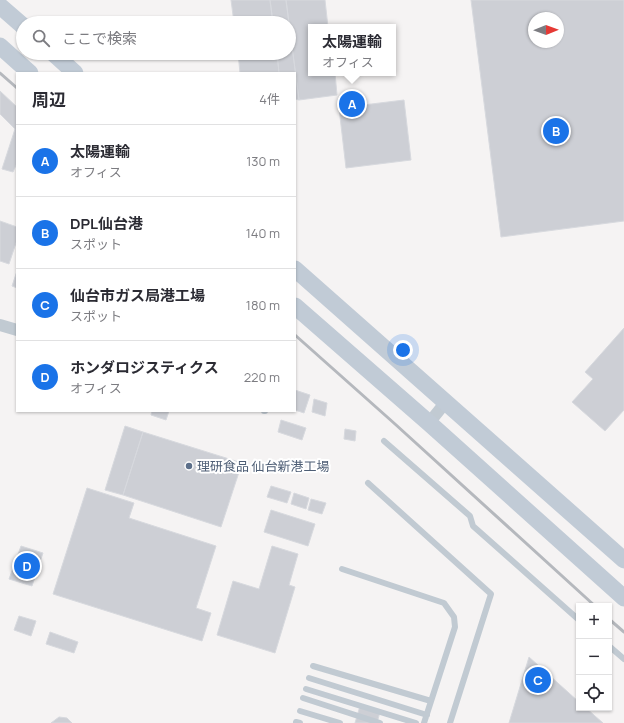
<!DOCTYPE html>
<html lang="ja">
<head>
<meta charset="utf-8">
<style>
	:root { --surface:#fff; --page:#f7f7f7; --text:#2b2b33; --muted:#7c7c81; --line:#e1e1e2; --accent:#1a73e8 }
	body { margin:0; font-family:Manrope,"Noto Sans JP",sans-serif; background:var(--page); color:var(--text) }
	.controls { position:absolute; right:12px; bottom:12px; display:grid; overflow:hidden; border-radius:0px; box-shadow:0 1px 3px #0004 }
	.controls button { width:36px; height:36px; display:grid; place-items:center; padding:0; border:0; border-bottom:1px solid var(--line); background:var(--surface); color:var(--text); font:20px sans-serif }
	.compass { position:absolute; left:528px; top:12px; width:36px; height:36px; border-radius:50%; background:var(--surface); box-shadow:0 1px 3px #0004; rotate:89deg }
	.you { position:absolute; left:403px; top:350px; width:14px; height:14px; margin:-10px; border:3px solid #fff; border-radius:50%; background:#1a73e8; box-shadow:0 0 0 6px #1a73e833 }
	.badge { display:grid; place-items:center; width:26px; height:26px; border-radius:50%; background:var(--accent); color:#fff; font-size:13px; font-weight:700 }
	.pin { position:absolute; translate:-50% -50%; border:2px solid #fff; box-shadow:0 1px 4px #0006 }
	.popup { position:absolute; left:308px; top:24px; width:88px; height:52px; box-sizing:border-box; display:grid; place-content:center; border-radius:0px; background:var(--surface); filter:drop-shadow(0 1px 3px #0005); font-size:13px; white-space:nowrap; color:var(--muted) }
	.popup b { font-size:15px; color:var(--text) }
	.popup::after { content:''; position:absolute; left:50%; top:100%; margin-left:-8px; border:8px solid transparent; border-top-color:var(--surface) }
	.list { margin:0; padding:0; list-style:none }
	h2 { display:flex; justify-content:space-between; align-items:center; height:52px; margin:0; padding:0 16px; font-size:17px }
	h2 small { font-size:13px; font-weight:400; color:var(--muted) }
	.list li { display:grid; grid-template-columns:26px 1fr auto; gap:12px; align-items:center; box-sizing:border-box; height:72px; padding:0 16px; border-top:1px solid var(--line) }
	.list b { display:block; font-size:15px; white-space:nowrap }
	.list p { margin:0; font-size:13px; white-space:nowrap; color:var(--muted) }
	.list em { font-size:13px; font-style:normal; color:var(--muted) }
	.icon { flex:none; width:22px; height:22px; fill:none; stroke:currentColor; stroke-width:2; stroke-linecap:round; stroke-linejoin:round }
	.map { position:relative; flex:none; width:624px; height:723px; overflow:hidden }
	.search { position:absolute; background:var(--surface); box-shadow:0 1px 3px #0004; left:16px; top:16px; width:280px; height:44px; display:flex; align-items:center; gap:10px; box-sizing:border-box; padding:0 14px; border-radius:22px; color:var(--muted); font-size:15px }
	.panel { position:absolute; background:var(--surface); box-shadow:0 1px 3px #0004; left:16px; top:72px; width:280px; height:340px; border-radius:0px }
	.map>svg:first-child { display:block }
</style>
</head>
<body>
<div class="map">
<svg width="624" height="723" viewBox="0 0 624 723">
	<rect width="100%" height="100%" fill="#f5f3f3"/>
	<path fill="#cdcfd5" stroke="#d7d9de" fill-rule="evenodd" d="M231,0h39l3,23h-39z
		M270,0h16l3,23h-16z
		M286,0h39l3,27h-17v46h24l2,22 -38,5z
		M471,0h153v221l-123,16zM534,18h24v24h-24z
		M289,23l10,77 -4,-1v-26h-16l-2,-20h12z
		M238,53h39l2,20h-39z
		M0,91l17,16v56l-4,9 -11,-3 13,-40 -15,-15z
		M404,100l7,60 -65,8 -7,-60z
		M0,221l17,6v13l-8,24 -9,-3z
		M17,271v17l-5,-2z
		M624,328v82l-19,21 -33,-29 21,-23 -8,-7z
		M295,390l15,5 -6,18 -9,-3z
		M314,399l13,4 -2,13 -13,-4z
		M152,411h17l-3,9 -15,-5z
		M281,420l25,8 -4,12 -24,-8z
		M125,426l18,6 -20,63 -18,-5z
		M345,429l11,2 -1,10 -11,-2z
		M143,432l99,31 -21,64 -98,-32z
		M271,486l20,6 -4,11 -20,-6z
		M87,488l47,15 -5,15 87,28 -20,62 15,5 -9,28 -149,-47z
		M294,493l15,5 -3,11 -15,-5z
		M311,499l15,4 -4,11 -14,-4z
		M271,510l44,14 -7,22 -44,-14z
		M21,546l22,7 -11,33 -23,-7z
		M272,546l26,8 -9,31 6,2 -20,66 -58,-18 16,-54 26,8z
		M19,616l17,5 -5,15 -17,-6z
		M50,632l28,10 -4,11 -28,-9z
		M529,657l50,45v6h7l17,15h-94z
		M360,706l20,6 -3,11h-22z
		M59,717l8,1 5,5h-21z"/>
	<g fill="none" stroke-linecap="round" stroke-linejoin="round">
		<path stroke="#c1cad2" stroke-width="6" d="M264,411h1
			M384,441l86,75 3,10 106,94
			M368,483l123,111 -41,129
			M342,569l102,34 10,14 1,10 -31,96
			M609,646l15,13
			M313,666l118,35
			M309,678l118,37
			M306,689l110,34
			M303,698l77,25
			M300,711l40,12
			M296,722l4,1"/>
		<path stroke="#c1cad2" stroke-width="12" d="M0,325l17,5
			M429,423l16,-20"/>
		<path stroke="#c1cbd6" stroke-width="17" d="M0,6l23,20
			M0,46l30,27
			M53,53l22,20
			M295,269l329,291
			M295,306l134,117 195,175"/>
		<path stroke="#b5b8bd" stroke-width="3" d="M0,73l17,15
			M295,335l100,89 200,182
			M609,619l15,13"/>
	</g>
	<circle fill="#5c6f8a" stroke="#fff" stroke-width="1.5" cx="189" cy="466" r="4"/>
	<g text-anchor="middle" stroke-width="4" stroke-linejoin="round" paint-order="stroke">
		<g font-size="13" fill="#4e5e75" stroke="#fff" text-anchor="start">
			<text x="197" y="471">理研食品 仙台新港工場</text>
		</g>
	</g>
</svg>
<div class="controls">
<button>+</button>
<button>−</button>
<button><svg class="icon" aria-label="locate" viewBox="0 0 24 24"><circle cx="12" cy="12" r="6"/><path d="M12 2v4M12 18v4M2 12h4M18 12h4"/></svg></button>
</div>
<svg class="compass" viewBox="-18 -18 36 36"><path d="M0-13l5 13h-10z" fill="#e53935"/><path d="M0 13l5-13h-10z" fill="#7c7c81"/></svg>
<div class="you"></div>
<div class="pin badge" style="left:352px;top:104px">A</div>
<div class="popup"><b>太陽運輸</b>オフィス</div>
<div class="pin badge" style="left:556px;top:131px">B</div>
<div class="pin badge" style="left:538px;top:680px">C</div>
<div class="pin badge" style="left:27px;top:566px">D</div>
<div class="search"><svg class="icon" aria-label="search" viewBox="0 0 24 24"><circle cx="10" cy="10" r="6"/><path d="M15 15l6 6"/></svg>ここで検索</div>
<section class="panel">
<h2>周辺<small>4件</small></h2>
<ul class="list">
<li><span class="badge">A</span><div><b>太陽運輸</b><p>オフィス</p></div><em>130 m</em></li>
<li><span class="badge">B</span><div><b>DPL仙台港</b><p>スポット</p></div><em>140 m</em></li>
<li><span class="badge">C</span><div><b>仙台市ガス局港工場</b><p>スポット</p></div><em>180 m</em></li>
<li><span class="badge">D</span><div><b>ホンダロジスティクス</b><p>オフィス</p></div><em>220 m</em></li>
</ul>
</section>
</div>
</body>
</html>
